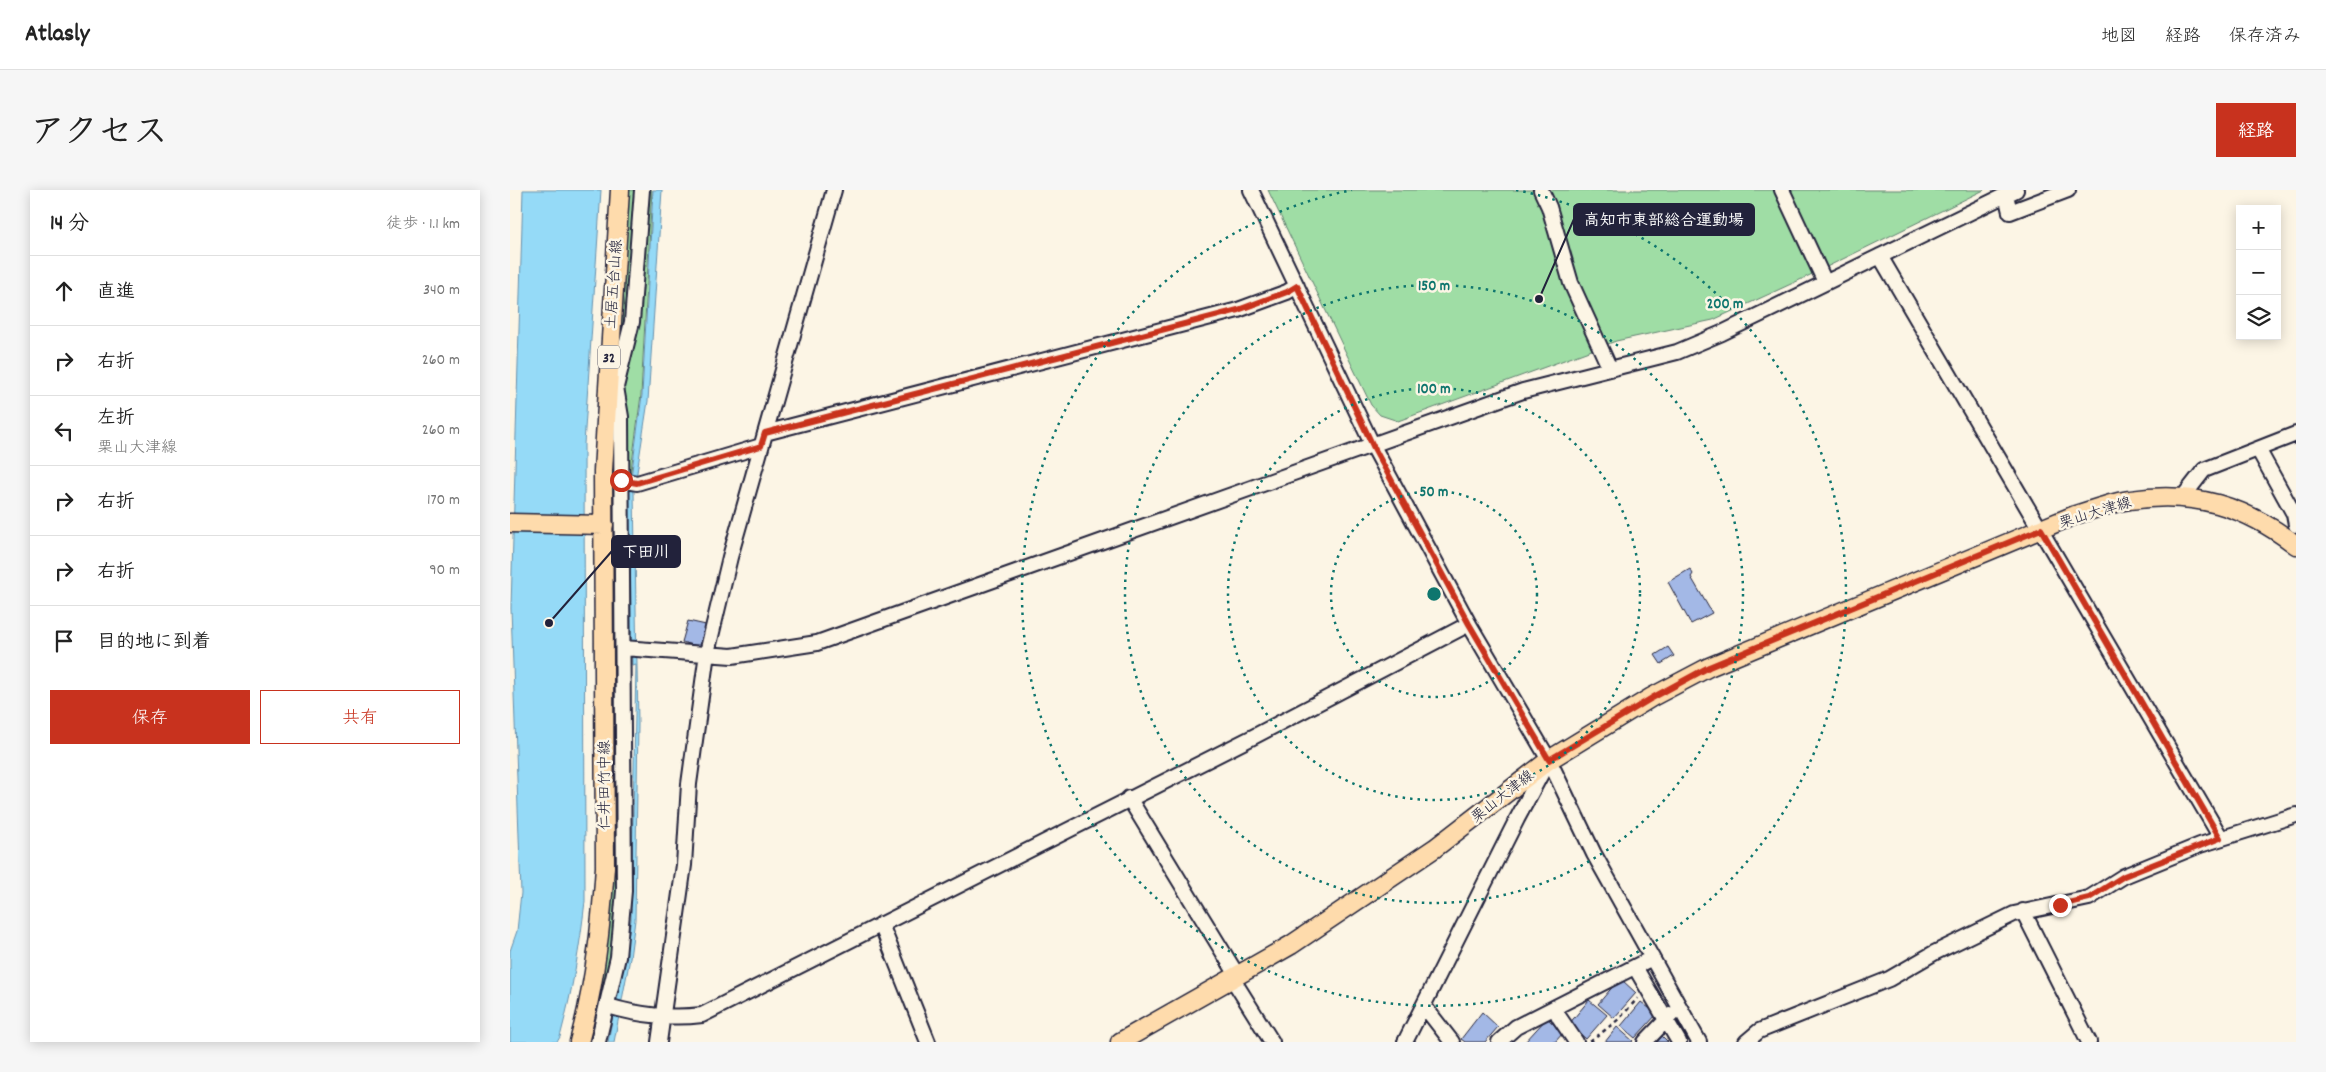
<!DOCTYPE html>
<html lang="ja">
<head>
<meta charset="utf-8">
<style>
	:root { --surface:#fff; --page:#f6f6f6; --text:#222; --muted:#767676; --line:#e0e0e0; --accent:#c8321e }
	body { margin:0; font-family:Dekko,"Klee One",sans-serif; background:var(--page); color:var(--text) }
	.controls { position:absolute; right:15px; top:15px; display:grid; overflow:hidden; border-radius:0px; box-shadow:0 2px 12px #0003 }
	.controls button { width:45px; height:45px; display:grid; place-items:center; padding:0; border:0; border-bottom:1px solid var(--line); background:var(--surface); color:var(--text); font:25px sans-serif }
	.stop { position:absolute; width:15px; height:15px; margin:-11px; border:4px solid #c8321e; border-radius:50%; background:#fff }
	.stop.end { background:#c8321e; border-color:#fff; box-shadow:0 1px 5px #0008 }
	.list { margin:0; padding:0; list-style:none }
	h2 { display:flex; justify-content:space-between; align-items:center; height:65px; margin:0; padding:0 20px; font-size:21px }
	h2 small { font-size:16px; font-weight:400; color:var(--muted) }
	.list li { display:grid; grid-template-columns:32px 1fr auto; gap:15px; align-items:center; box-sizing:border-box; height:70px; padding:0 20px; border-top:1px solid var(--line) }
	.list b { display:block; font-size:19px; white-space:nowrap }
	.list p { margin:0; font-size:16px; white-space:nowrap; color:var(--muted) }
	.list em { font-size:16px; font-style:normal; color:var(--muted) }
	.actions { display:flex; gap:10px; padding:15px 20px }
	.actions a { flex:1; padding:11px 0; border:1px solid var(--accent); border-radius:0px; text-align:center; font-size:18px; color:var(--accent) }
	.actions .main { background:var(--accent); color:#fff }
	.icon { flex:none; width:28px; height:28px; fill:none; stroke:currentColor; stroke-width:2; stroke-linecap:round; stroke-linejoin:round }
	.map { position:relative; flex:none; width:1786px; height:852px; overflow:hidden; border-radius:0px }
	header { display:flex; align-items:center; gap:30px; box-sizing:border-box; height:70px; padding:0 25px; background:var(--surface); border-bottom:1px solid var(--line) }
	header strong { font-size:24px }
	nav { display:flex; gap:28px; margin-inline-start:auto; font-size:18px }
	.intro { display:flex; align-items:center; justify-content:space-between; box-sizing:border-box; height:120px; padding:0 30px }
	h1 { margin:0; font-size:35px }
	.button { padding:12px 22px; border-radius:0px; background:var(--accent); color:#fff; font-size:18px; font-weight:700 }
	main { display:flex; gap:30px; padding:0 30px }
	aside { flex:1; background:var(--surface); border-radius:0px; box-shadow:0 2px 12px #0003 }
	.map>svg:first-child { display:block }
</style>
</head>
<body>
<header>
<strong>Atlasly</strong>
<nav><a>地図</a><a>経路</a><a>保存済み</a></nav>
</header>
<div class="intro"><h1>アクセス</h1><a class="button">経路</a></div>
<main>
<aside>
<h2>14 分<small>徒歩 · 1.1 km</small></h2>
<ul class="list">
<li><svg class="icon" aria-label="ahead" viewBox="0 0 24 24"><path d="M12 20V5M6 11l6-6 6 6"/></svg><div><b>直進</b></div><em>340 m</em></li>
<li><svg class="icon" aria-label="right" viewBox="0 0 24 24"><path d="M7 20v-9h11M14 6l5 5-5 5"/></svg><div><b>右折</b></div><em>260 m</em></li>
<li><svg class="icon" aria-label="left" viewBox="0 0 24 24"><path d="M17 20v-9H6M10 6l-5 5 5 5"/></svg><div><b>左折</b><p>栗山大津線</p></div><em>260 m</em></li>
<li><svg class="icon" aria-label="right" viewBox="0 0 24 24"><path d="M7 20v-9h11M14 6l5 5-5 5"/></svg><div><b>右折</b></div><em>170 m</em></li>
<li><svg class="icon" aria-label="right" viewBox="0 0 24 24"><path d="M7 20v-9h11M14 6l5 5-5 5"/></svg><div><b>右折</b></div><em>90 m</em></li>
<li><svg class="icon" aria-label="arrive" viewBox="0 0 24 24"><path d="M6 21V4h12l-3 4 3 4H6"/></svg><div><b>目的地に到着</b></div></li>
</ul>
<div class="actions"><a class="main">保存</a><a>共有</a></div>
</aside>
<div class="map">
<svg width="1786" height="852" viewBox="0 0 1786 852">
	<rect width="100%" height="100%" fill="#fcf5e5"/>
	<filter id="ink" filterUnits="userSpaceOnUse"><feTurbulence type="fractalNoise" baseFrequency=".02" numOctaves="2"/><feDisplacementMap in="SourceGraphic" scale="10" xChannelSelector="R" yChannelSelector="G"/><feConvolveMatrix kernelMatrix="1 2 1 2 8 2 1 2 1" color-interpolation-filters="sRGB"/></filter>
	<g filter="url(#ink)">
		<path fill="#9fdda5" stroke="#608070" d="M118,0h12l-10,130 -13,60z
			M134,0h8l-11,205 -11,83h-3l-6,-97z
			M758,0h716l-180,88 -91,42 -97,21 -218,80 -18,-6 -9,-10z
			M104,204l6,482 -6,75 -20,91h-5l10,-46 11,-81 1,-441z"/>
		<path fill="#95daf7" stroke="#6790ac" d="M13,0h78l-17,254 1,457c-5,46 -13,91 -25,136l-3,5h-47v-91l7,-20 4,-38 -10,-285z
			M143,0h9l-14,211 -14,91 4,232 -3,196 -5,38 -16,84h-6l23,-122 5,-255 -4,1 -3,-173 13,-98z"/>
		<path fill="#a3b8e6" stroke="#22223b" d="M1180,379l3,5 -2,3 21,36 -21,11 -23,-42z
			M178,431l18,4 -5,22 -19,-5z
			M1158,457l6,9 -13,8 -6,-9z
			M1112,790l14,13 -22,25 -16,-14 17,-20z
			M1079,810l18,15 -21,24 -17,-15z
			M1131,812l16,12 -22,24 -14,-12z
			M972,822l16,15 -13,15h-20l-4,-3z
			M1037,828l16,15 -8,9h-30z
			M1107,837l16,14 -1,1h-27z
			M1152,846l6,6h-11z"/>
		<g fill="none" stroke-linecap="round" stroke-linejoin="round">
			<defs>
				<path id="minor" d="M741,0l122,256 96,178 80,136 45,94 105,188
					M1031,0l8,17 22,76 39,86
					M1272,0l43,92
					M1496,5l4,17 58,-22
					M1370,66l341,582
					M106,197l16,-65 10,-132
					M255,243l473,-123 49,-18 10,-6
					M1748,259l36,65 2,11
					M111,290l16,3 124,-37
					M1673,307l21,-27 92,-36
					M113,458l109,8 85,-13 706,-252 154,-39 45,-19 294,-143
					M619,608l108,177
					M1513,721l66,131
					M371,734l47,118
					M1125,777l44,75
					M722,788l40,64
					M98,816c29,9 64,13 94,9l549,-277 218,-114
					M914,816l28,36
					M1045,818l4,9 17,25
					M88,852l20,-85 6,-66 -3,-474 -5,-30h-9
					M149,852l25,-177 5,-81 18,-131 23,-96 104,-367
					M895,852l112,-223 30,-56
					M989,852l17,-15 136,-69
					M1135,852l27,-28
					M1236,852l13,-11 130,-52 45,-26 80,-39 75,-16 35,-22 76,-31 96,-30"/>
				<path id="major" d="M0,333l94,2
					M69,852c16,-58 22,-115 26,-175l-2,-396 17,-281
					M610,852l171,-97 144,-97 114,-88 103,-63 57,-30 366,-152c18,-5 37,-13 55,-15 64,-10 115,6 166,45"/>
			</defs>
			<use href="#minor" stroke="#22223b" stroke-width="18"/>
			<use href="#major" stroke="#22223b" stroke-width="21"/>
			<path stroke="#22223b" stroke-width="2.5" stroke-dasharray="4 4" stroke-linecap="butt" d="M1080,852l29,-23 19,-21"/>
			<use href="#minor" stroke="#fcf5e5" stroke-width="14"/>
			<use href="#major" stroke="#fedbac" stroke-width="18"/>
		</g>
	</g>
	<g fill="none" stroke-linecap="round" stroke-linejoin="round" filter="url(#ink)">
		<path stroke="#c8321e" stroke-width="6" d="M111,290l16,3 124,-37 4,-13 473,-123 49,-18 10,-6 76,160 96,178 80,136 103,-62 57,-31 332,-138 179,309 -96,38 -35,22 -29,7"/>
	</g>
	<g fill="none" stroke="#0f766e" stroke-width="2.5" stroke-dasharray="2.5 5">
		<circle cx="924" cy="404" r="103"/>
		<circle cx="924" cy="404" r="206"/>
		<circle cx="924" cy="404" r="309"/>
		<path d="M1006 0A412 412 0 1 1 842 0"/>
	</g>
	<g text-anchor="middle" stroke-width="5" stroke-linejoin="round" paint-order="stroke">
		<rect fill="#fcf5e5" stroke="#63616e" stroke-width="1" x="88" y="155.5" width="22" height="23" rx="4"/>
		<g font-size="14" font-weight="bold" fill="#22223b">
			<text x="99" y="172">32</text>
		</g>
		<g font-size="15" fill="#22223b" stroke="#fcf5e5">
			<text transform="translate(103 94) rotate(-86)" y="5">土居五台山線</text>
			<text transform="translate(1585 322) rotate(-17)" y="5">栗山大津線</text>
			<text transform="translate(94 595) rotate(-90)" y="5">仁井田竹中線</text>
			<text transform="translate(992 606) rotate(-38)" y="5">栗山大津線</text>
		</g>
	</g>
	<circle cx="924" cy="404" r="8" fill="#0f766e" stroke="#fcf5e5" stroke-width="2.5"/>
	<g font-size="15" text-anchor="middle" font-weight="bold" fill="#0f766e" stroke="#fcf5e5" stroke-width="5" stroke-linejoin="round" paint-order="stroke">
		<text x="924" y="100">150 m</text>
		<text x="1215" y="118">200 m</text>
		<text x="924" y="203">100 m</text>
		<text x="924" y="306">50 m</text>
	</g>
	<path fill="none" stroke="#22223b" stroke-width="2" d="M1029 109L1064 29M39 433L102 361"/>
	<g fill="#22223b" stroke="#fcf5e5" stroke-width="2">
		<circle cx="1029" cy="109" r="5"/>
		<circle cx="39" cy="433" r="5"/>
	</g>
	<g fill="#22223b" stroke="#22223b" stroke-width="2">
		<rect x="1064" y="14" width="180" height="31" rx="5"/>
		<rect x="102" y="346" width="68" height="31" rx="5"/>
	</g>
	<g font-size="16" text-anchor="middle" font-weight="bold" fill="#fff">
		<text x="1154" y="35">高知市東部総合運動場</text>
		<text x="136" y="367">下田川</text>
	</g>
</svg>
<div class="controls">
<button>+</button>
<button>−</button>
<button><svg class="icon" aria-label="layers" viewBox="0 0 24 24"><path d="M12 4l9 5-9 5-9-5zM3 14l9 5 9-5"/></svg></button>
</div>
<div class="stop" style="left:111px;top:290px"></div>
<div class="stop end" style="left:1550px;top:715px"></div>
</div>
</main>
</body>
</html>
